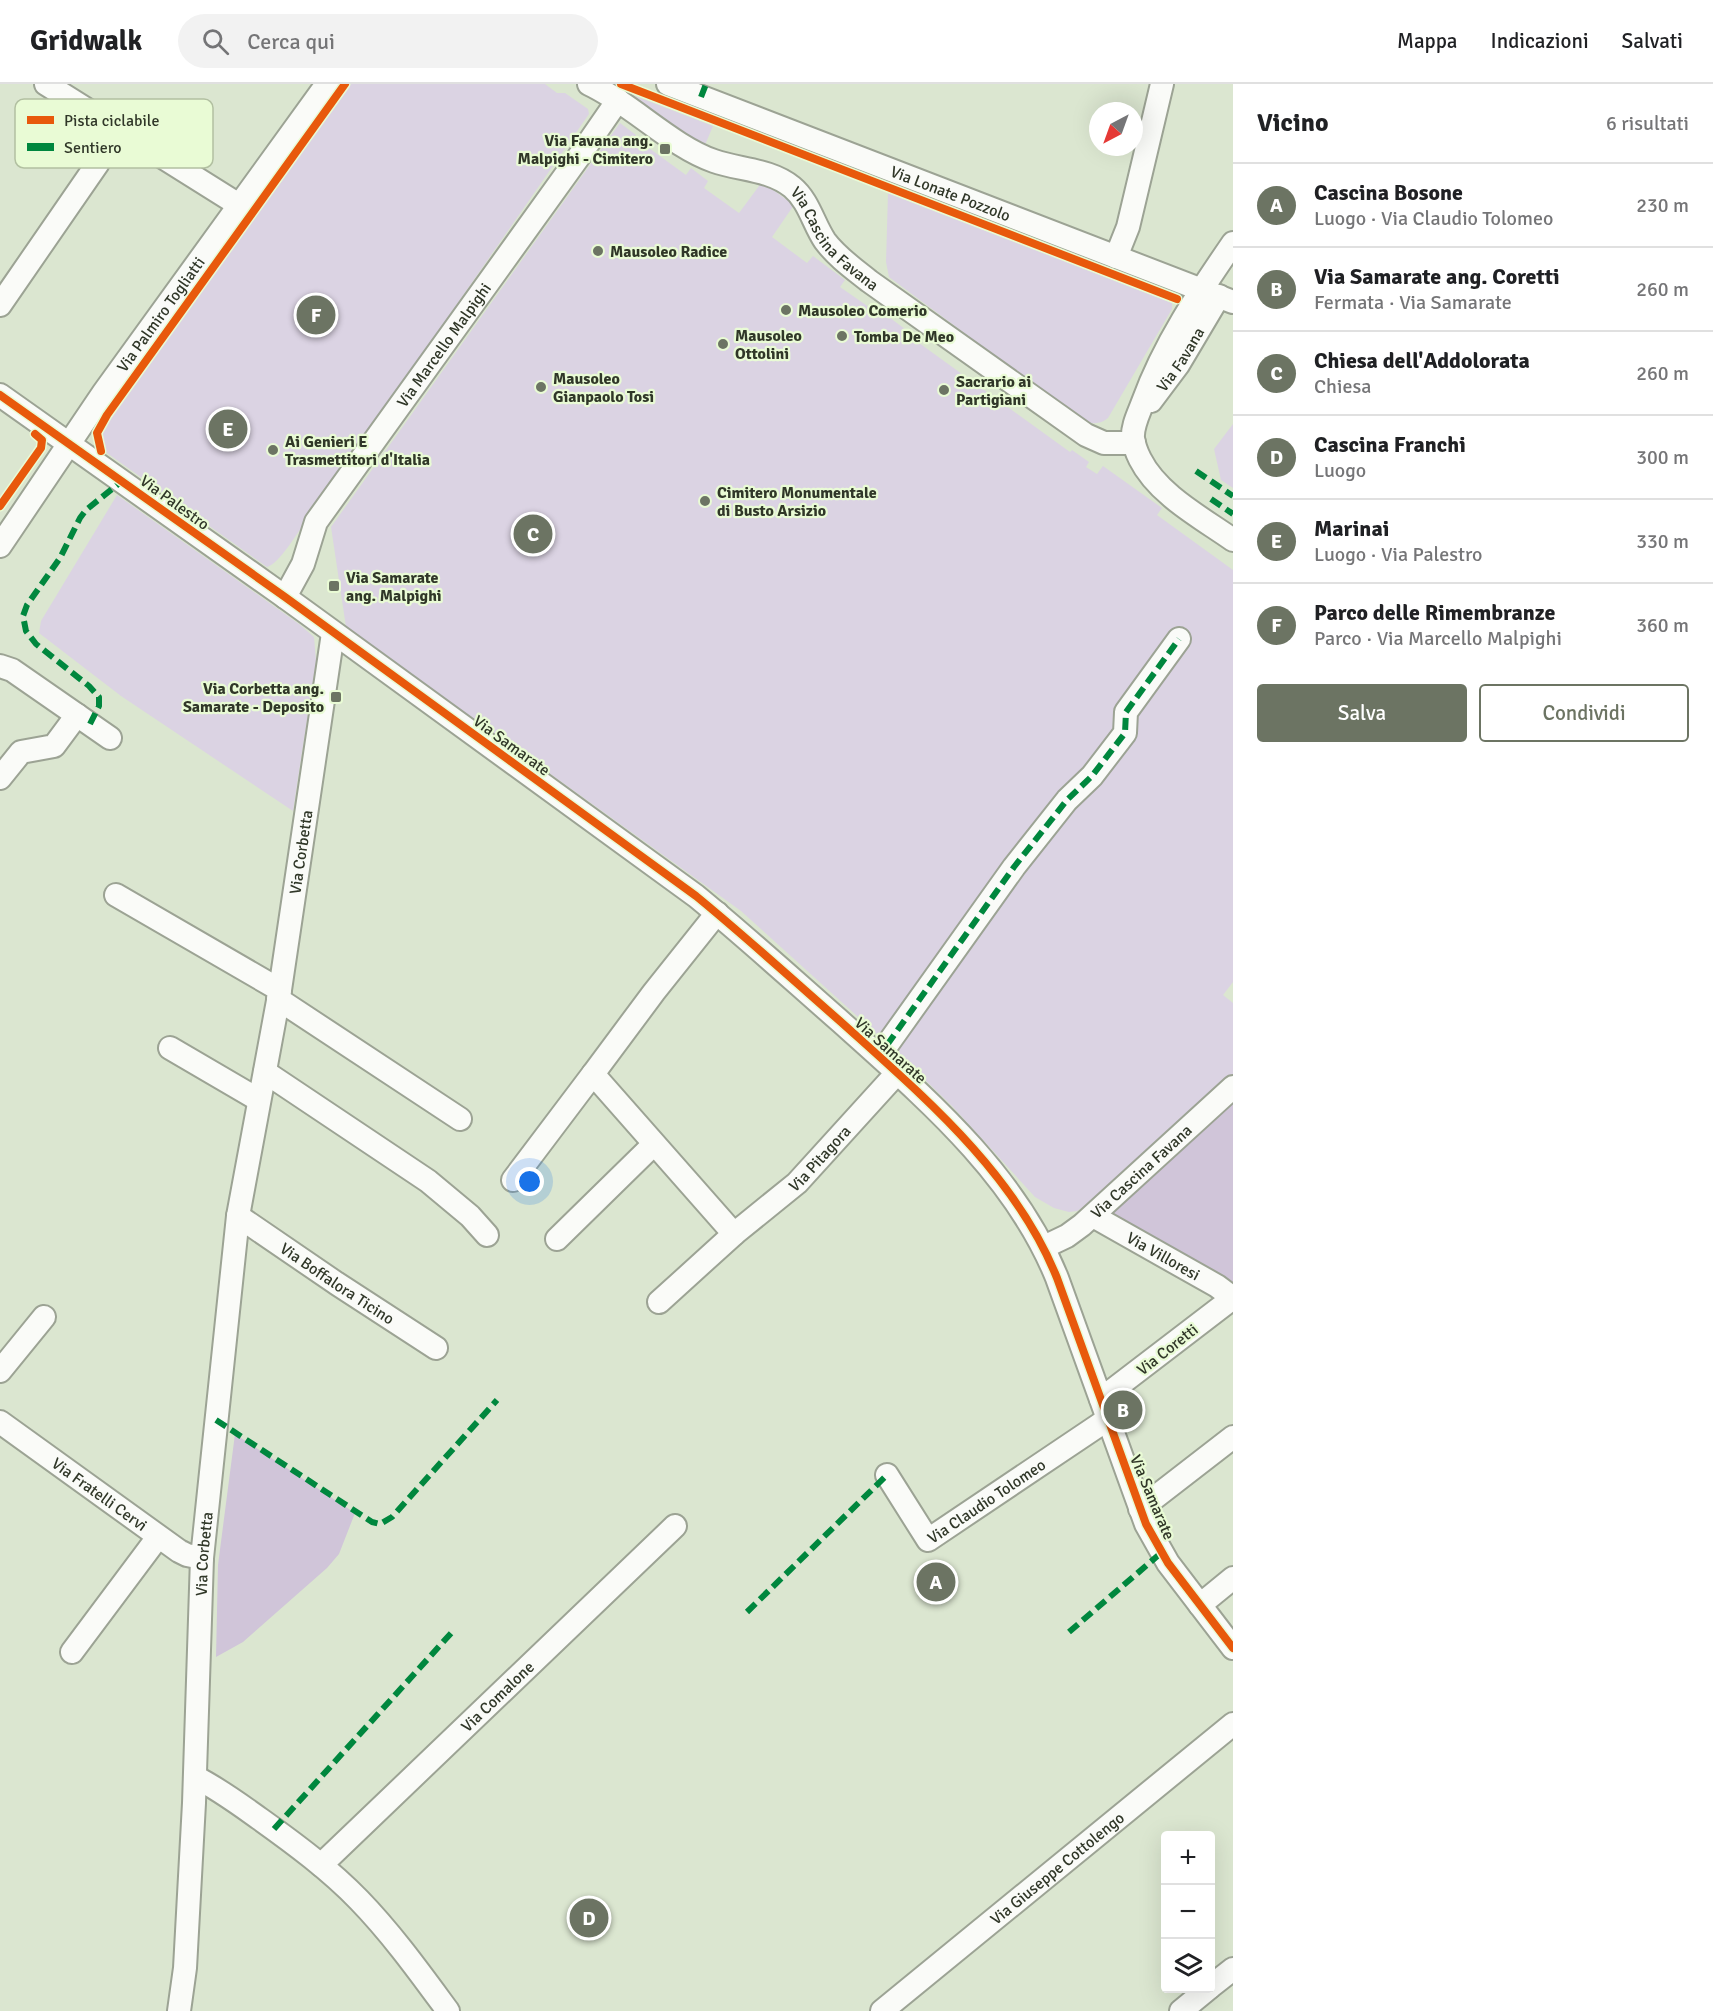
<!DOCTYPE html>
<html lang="it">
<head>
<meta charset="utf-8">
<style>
	:root { --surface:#fff; --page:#f2f2f2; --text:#202124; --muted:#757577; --line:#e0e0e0; --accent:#6c7463 }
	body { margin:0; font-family:Signika,sans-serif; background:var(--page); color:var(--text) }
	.controls { position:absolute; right:18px; bottom:18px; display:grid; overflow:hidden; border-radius:6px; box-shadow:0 6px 24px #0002 }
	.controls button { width:54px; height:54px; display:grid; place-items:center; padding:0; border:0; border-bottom:2px solid var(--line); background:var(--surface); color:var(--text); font:30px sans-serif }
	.compass { position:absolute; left:1089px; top:18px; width:54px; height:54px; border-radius:50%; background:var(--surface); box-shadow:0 6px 24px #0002; rotate:221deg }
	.you { position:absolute; left:530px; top:1098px; width:21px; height:21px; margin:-15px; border:4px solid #fff; border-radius:50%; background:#1a73e8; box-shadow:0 0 0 9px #1a73e833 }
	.badge { display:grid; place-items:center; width:39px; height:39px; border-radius:50%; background:var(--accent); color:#fff; font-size:20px; font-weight:700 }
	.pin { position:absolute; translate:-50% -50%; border:3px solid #fff; box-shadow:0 2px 6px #0006 }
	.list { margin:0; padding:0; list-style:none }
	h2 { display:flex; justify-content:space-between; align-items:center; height:78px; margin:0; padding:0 24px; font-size:26px }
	h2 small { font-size:20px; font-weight:400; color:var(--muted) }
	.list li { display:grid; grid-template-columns:39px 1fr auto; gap:18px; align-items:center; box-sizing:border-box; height:84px; padding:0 24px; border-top:2px solid var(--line) }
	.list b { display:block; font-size:22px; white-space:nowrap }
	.list p { margin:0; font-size:20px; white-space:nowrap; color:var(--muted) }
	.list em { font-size:20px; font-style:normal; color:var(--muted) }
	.actions { display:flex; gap:12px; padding:18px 24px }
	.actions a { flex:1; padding:14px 0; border:2px solid var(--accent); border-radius:6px; text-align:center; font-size:21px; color:var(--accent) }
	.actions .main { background:var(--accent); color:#fff }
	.icon { flex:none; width:33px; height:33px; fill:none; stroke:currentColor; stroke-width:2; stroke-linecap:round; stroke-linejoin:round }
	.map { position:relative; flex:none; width:1233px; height:1927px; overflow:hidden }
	header { display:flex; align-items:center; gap:36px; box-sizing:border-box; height:84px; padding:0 30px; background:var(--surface); border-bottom:2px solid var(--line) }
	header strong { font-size:28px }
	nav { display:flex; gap:33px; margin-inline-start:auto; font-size:21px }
	.search { width:420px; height:54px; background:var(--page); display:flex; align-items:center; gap:15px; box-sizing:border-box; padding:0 21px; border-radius:33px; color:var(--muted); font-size:22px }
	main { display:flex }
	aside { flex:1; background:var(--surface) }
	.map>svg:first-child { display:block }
</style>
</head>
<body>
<header>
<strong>Gridwalk</strong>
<div class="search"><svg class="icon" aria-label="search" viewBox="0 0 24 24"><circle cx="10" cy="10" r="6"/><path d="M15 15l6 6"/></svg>Cerca qui</div>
<nav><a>Mappa</a><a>Indicazioni</a><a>Salvati</a></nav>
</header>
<main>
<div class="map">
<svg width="1233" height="1927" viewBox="0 0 1233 1927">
	<rect width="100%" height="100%" fill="#dbe6d0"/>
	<path fill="#dbd3e3" d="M351,0h194l12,9h8l23,16 1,5 -284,409c-9,11 -25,40 -38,44l-160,-114 -7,-14 1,-8 157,-223z
		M630,10l83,32 -8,19h-4z
		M620,39l16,12 -1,3 51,37 5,-7 17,13 -4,7 35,25 23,-31 32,23 -22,32 35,26 6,-7 32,24 -5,7 36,25 2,-3 31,23 -1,3 162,117 2,-2 17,12 -3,5 11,7 6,-8 59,42 -5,7 76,55v412l-10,13 10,8v74l-143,130 -3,-2 -10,6 -8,1 -15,-4 -19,-11 -83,-91 -64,-62 -147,-133 -395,-284 -15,-100z
		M888,109l284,110v6l-64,109c-8,7 -17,6 -27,2l-192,-143 -3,-15z
		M1233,340v64l-12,-8 -7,-31z
		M117,411l182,129 15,13 2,24 -23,150 -172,-115 -82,-63 2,-12z"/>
	<path fill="#d0c5d9" d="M1233,1015v183l-127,-68z
		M235,1350l120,79 -16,41 -12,14 -84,74 -27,15 2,-92z"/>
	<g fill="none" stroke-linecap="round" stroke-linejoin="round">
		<defs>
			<g id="minor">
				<path d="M46,0l193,121"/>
				<path id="s1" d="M589,0c43,20 82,62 125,77 25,9 56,8 78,26 17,14 21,36 33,54 12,16 29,28 44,40l217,154 18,8h30"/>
				<path id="s2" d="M668,0l565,218"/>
				<path d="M1233,159c-35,51 -69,101 -90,159 -4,11 -11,24 -10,36 1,7 4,15 7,21 18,36 62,59 93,81"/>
				<path d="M1116,173l12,-30 34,-143"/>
				<path d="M0,221l98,-142"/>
				<path d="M0,311l285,202 411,299c50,41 97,84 145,126 82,74 174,151 216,256l89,246 22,39 65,85"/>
				<path id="s3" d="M1151,317l27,-36 41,-69"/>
				<path id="s4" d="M0,462l104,-154 223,-308"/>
				<path id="s5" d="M285,513l18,-33 13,-42 264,-367 38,-55"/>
				<path d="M0,582l12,4 98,68"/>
				<path d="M0,694l21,-26 33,-6 23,-31"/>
				<path d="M116,811l164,95"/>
				<path id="s6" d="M717,829l-63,79 -61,82 141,160 63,-51 100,-110"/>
				<path d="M278,915l182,120"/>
				<path d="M887,961l127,-178 53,-67 25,-24 33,-43 1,-21 53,-73"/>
				<path d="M170,964l89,52"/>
				<path d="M265,988l163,109 42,35 17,19"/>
				<path d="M513,1096l80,-106"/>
				<path id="s7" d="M238,1132l98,67 100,65"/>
				<path id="s8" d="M1093,1132l124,70 16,12 -132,101"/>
				<path d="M557,1155l97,-95"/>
				<path id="s9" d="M1044,1163l23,-11 15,-11 151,-138"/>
				<path d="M659,1218l75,-68"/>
				<path d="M0,1287l44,-54"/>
				<path id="s10" d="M0,1338l179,129 8,4 15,3"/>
				<path id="s11" d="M887,1391l41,65 180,-121"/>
				<path d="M1140,1425l93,-72"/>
				<path d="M1200,1521l33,-27"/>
				<path d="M72,1568l86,-115"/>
				<path d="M195,1693c24,12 44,27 65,42 35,25 70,51 99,81 33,34 61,73 89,111"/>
				<path id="s12" d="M321,1781l354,-339"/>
				<path d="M1210,1903l23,-18"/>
				<path id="s13" d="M179,1927l6,-43 9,-165 8,-245 36,-342 42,-226 53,-357"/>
				<path id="s14" d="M882,1927l351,-287"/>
				<path d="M1181,1927l28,-23"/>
			</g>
		</defs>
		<use href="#minor" stroke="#9ca394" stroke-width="26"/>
		<use href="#minor" stroke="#fafbf8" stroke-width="22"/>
		<path stroke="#00873e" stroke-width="6" stroke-dasharray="12 6" stroke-linecap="butt" d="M701,13l5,-13
			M1196,387l37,25
			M1211,415l22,15
			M90,640l9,-18v-9l-10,-11 -53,-42 -10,-13 -3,-15 4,-11 33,-47 20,-40 6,-8 36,-29
			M887,961l127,-178 53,-67 25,-24 33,-43 1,-21 53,-73
			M216,1336l156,102 8,2 12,-7 105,-117
			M747,1528l140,-137
			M1069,1548l92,-79
			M274,1745l179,-198"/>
		<defs>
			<path id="cycleway" d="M621,0l556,215
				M0,311l285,202 411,299c50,41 97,84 145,126 82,74 174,151 216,256l89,246 22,39 65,85
				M101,367l-4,-18 10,-18 238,-331
				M0,422l41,-58 1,-8 -7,-6"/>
		</defs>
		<use href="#cycleway" stroke="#e9fbd5" stroke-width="11"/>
		<use href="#cycleway" stroke="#e8590c" stroke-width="8"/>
	</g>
	<g fill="#6c7463" stroke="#e9fbd5" stroke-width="2">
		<rect x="659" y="59" width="12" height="12" rx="3"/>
		<circle cx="598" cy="167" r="6"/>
		<circle cx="786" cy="226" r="6"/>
		<circle cx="842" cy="252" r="6"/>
		<circle cx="723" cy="260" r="6"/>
		<circle cx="541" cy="303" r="6"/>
		<circle cx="944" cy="306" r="6"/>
		<circle cx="273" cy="366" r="6"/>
		<circle cx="705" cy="417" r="6"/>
		<rect x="328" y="496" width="12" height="12" rx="3"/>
		<rect x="330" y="607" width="12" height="12" rx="3"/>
	</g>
	<g text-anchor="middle" stroke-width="4.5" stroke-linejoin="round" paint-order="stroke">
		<g font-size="16" font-weight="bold" fill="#303728" stroke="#e9fbd5" text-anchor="start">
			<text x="653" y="62" text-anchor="end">Via Favana ang.<tspan x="653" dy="18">Malpighi - Cimitero</tspan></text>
			<text x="610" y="173">Mausoleo Radice</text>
			<text x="798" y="232">Mausoleo Comerio</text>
			<text x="735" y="257">Mausoleo<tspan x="735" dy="18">Ottolini</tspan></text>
			<text x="854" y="258">Tomba De Meo</text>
			<text x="553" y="300">Mausoleo<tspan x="553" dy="18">Gianpaolo Tosi</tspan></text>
			<text x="956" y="303">Sacrario ai<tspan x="956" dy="18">Partigiani</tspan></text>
			<text x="285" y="363">Ai Genieri E<tspan x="285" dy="18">Trasmettitori d'Italia</tspan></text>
			<text x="717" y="414">Cimitero Monumentale<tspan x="717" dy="18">di Busto Arsizio</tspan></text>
			<text x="346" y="499">Via Samarate<tspan x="346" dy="18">ang. Malpighi</tspan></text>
			<text x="324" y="610" text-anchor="end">Via Corbetta ang.<tspan x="324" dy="18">Samarate - Deposito</tspan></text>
		</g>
		<g font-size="16" fill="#303728" stroke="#e9fbd5">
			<text dy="6" stroke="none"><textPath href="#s2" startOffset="303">Via Lonate Pozzolo</textPath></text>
			<text dy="6" stroke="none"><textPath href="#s1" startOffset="298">Via Cascina Favana</textPath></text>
			<text dy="6" stroke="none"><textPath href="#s4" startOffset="282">Via Palmiro Togliatti</textPath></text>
			<text dy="6" stroke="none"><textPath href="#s5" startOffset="300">Via Marcello Malpighi</textPath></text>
			<text dy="6" stroke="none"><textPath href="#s3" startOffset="51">Via Favana</textPath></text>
			<text transform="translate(175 418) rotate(36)" y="6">Via Palestro</text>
			<text transform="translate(512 661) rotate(36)" y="6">Via Samarate</text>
			<text dy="6" stroke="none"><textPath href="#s13" startOffset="1167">Via Corbetta</textPath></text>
			<text transform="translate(891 966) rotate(42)" y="6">Via Samarate</text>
			<text dy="6" stroke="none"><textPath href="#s6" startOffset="531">Via Pitagora</textPath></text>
			<text dy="6" stroke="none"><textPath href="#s9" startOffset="124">Via Cascina Favana</textPath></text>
			<text dy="6" stroke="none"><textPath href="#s8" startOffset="81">Via Villoresi</textPath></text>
			<text dy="6" stroke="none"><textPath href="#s7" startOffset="120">Via Boffalora Ticino</textPath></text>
			<text transform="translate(1167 1265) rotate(-38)" y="6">Via Coretti</text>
			<text dy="6" stroke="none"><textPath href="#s10" startOffset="123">Via Fratelli Cervi</textPath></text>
			<text dy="6" stroke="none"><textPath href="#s11" startOffset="147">Via Claudio Tolomeo</textPath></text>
			<text transform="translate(1153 1413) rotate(67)" y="6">Via Samarate</text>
			<text dy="6" stroke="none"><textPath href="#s13" startOffset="458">Via Corbetta</textPath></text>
			<text dy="6" stroke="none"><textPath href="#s12" startOffset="244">Via Comalone</textPath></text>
			<text dy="6" stroke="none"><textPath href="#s14" startOffset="226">Via Giuseppe Cottolengo</textPath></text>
		</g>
	</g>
	<rect x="15" y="15" width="198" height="69" rx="9" fill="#e9fbd5" stroke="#b2c0a1" stroke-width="1.5"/>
	<rect x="27" y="32" width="27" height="8" fill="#e8590c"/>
	<rect x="27" y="59" width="27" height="8" fill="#00873e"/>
	<g font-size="16" fill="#303728">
		<text x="64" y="42">Pista ciclabile</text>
		<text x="64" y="69">Sentiero</text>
	</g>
</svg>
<div class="controls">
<button>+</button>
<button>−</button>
<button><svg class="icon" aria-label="layers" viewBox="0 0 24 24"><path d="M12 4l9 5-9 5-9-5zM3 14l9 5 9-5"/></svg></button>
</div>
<svg class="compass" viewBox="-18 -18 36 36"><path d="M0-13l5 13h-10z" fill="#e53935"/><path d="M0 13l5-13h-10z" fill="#757577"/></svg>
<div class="you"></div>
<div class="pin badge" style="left:936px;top:1498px">A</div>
<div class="pin badge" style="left:1123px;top:1326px">B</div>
<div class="pin badge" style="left:533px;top:450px">C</div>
<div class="pin badge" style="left:589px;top:1834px">D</div>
<div class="pin badge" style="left:228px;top:345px">E</div>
<div class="pin badge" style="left:316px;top:231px">F</div>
</div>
<aside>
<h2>Vicino<small>6 risultati</small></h2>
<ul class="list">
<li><span class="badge">A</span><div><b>Cascina Bosone</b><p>Luogo · Via Claudio Tolomeo</p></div><em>230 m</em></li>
<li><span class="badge">B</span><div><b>Via Samarate ang. Coretti</b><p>Fermata · Via Samarate</p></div><em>260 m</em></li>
<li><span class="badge">C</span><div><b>Chiesa dell'Addolorata</b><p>Chiesa</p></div><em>260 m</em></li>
<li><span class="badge">D</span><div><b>Cascina Franchi</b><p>Luogo</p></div><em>300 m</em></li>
<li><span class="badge">E</span><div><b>Marinai</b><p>Luogo · Via Palestro</p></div><em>330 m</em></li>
<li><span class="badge">F</span><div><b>Parco delle Rimembranze</b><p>Parco · Via Marcello Malpighi</p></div><em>360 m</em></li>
</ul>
<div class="actions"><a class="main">Salva</a><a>Condividi</a></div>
</aside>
</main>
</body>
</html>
